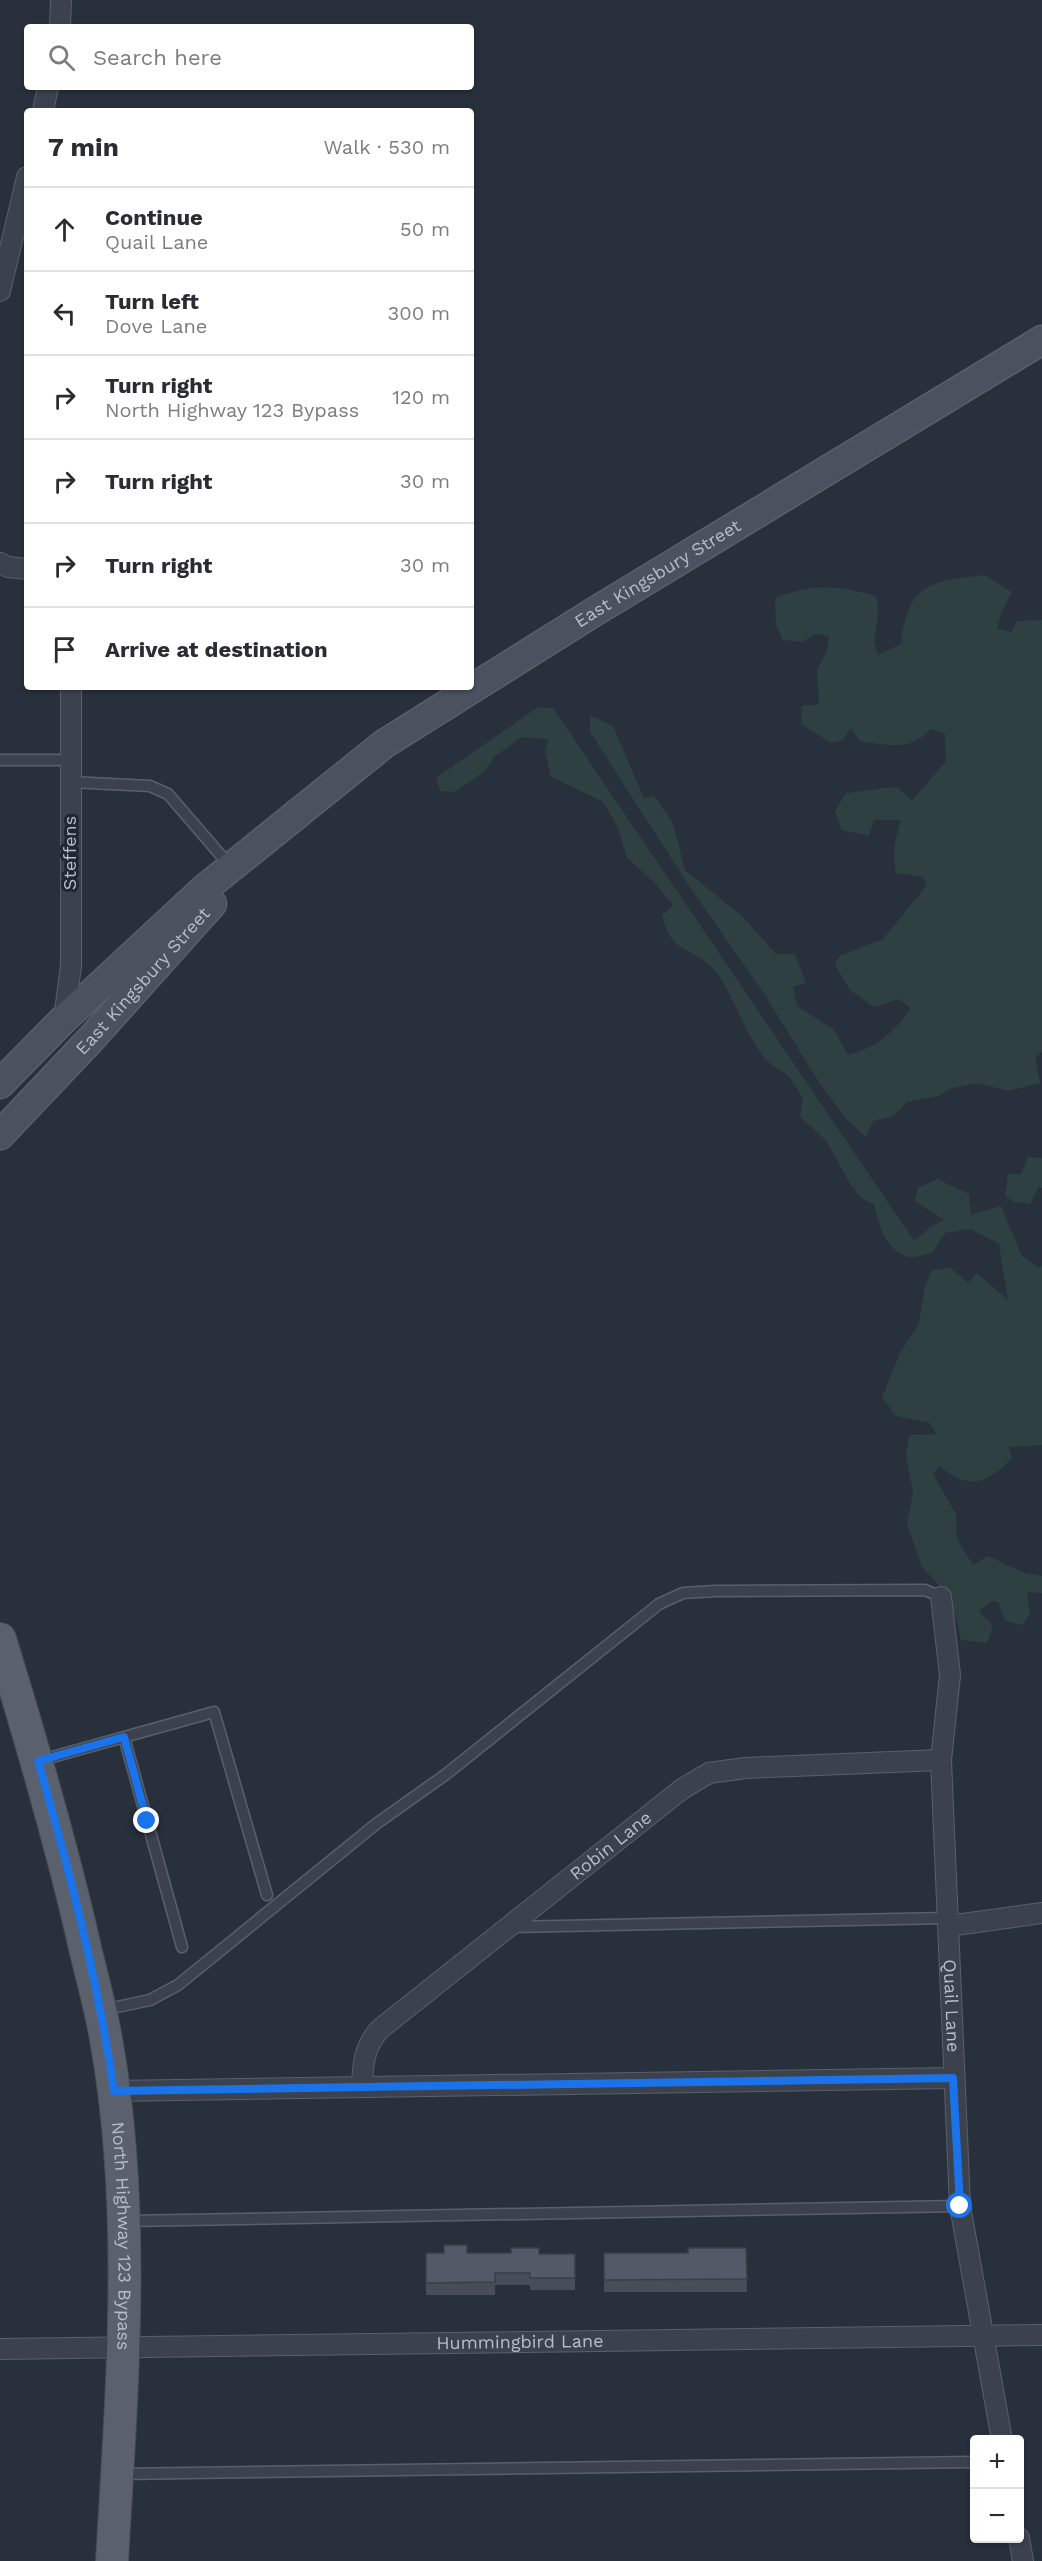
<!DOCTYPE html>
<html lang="en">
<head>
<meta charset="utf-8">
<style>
	:root { --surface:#fff; --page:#f2f2f3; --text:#2b2b33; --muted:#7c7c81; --line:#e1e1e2 }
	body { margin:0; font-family:"Work Sans",sans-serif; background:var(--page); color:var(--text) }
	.controls { position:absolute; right:18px; bottom:18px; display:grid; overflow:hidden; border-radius:6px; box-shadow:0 2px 4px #0004 }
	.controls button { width:54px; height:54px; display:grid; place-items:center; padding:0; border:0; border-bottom:2px solid var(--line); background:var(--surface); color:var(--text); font:30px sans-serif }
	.stop { position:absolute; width:18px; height:18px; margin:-14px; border:4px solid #1a73e8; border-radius:50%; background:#fff }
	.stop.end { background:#1a73e8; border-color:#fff; box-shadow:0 2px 6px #0008 }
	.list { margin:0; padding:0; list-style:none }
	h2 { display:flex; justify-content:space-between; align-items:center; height:78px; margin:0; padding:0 24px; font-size:26px }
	h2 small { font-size:20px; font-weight:400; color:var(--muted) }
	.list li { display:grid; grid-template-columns:39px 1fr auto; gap:18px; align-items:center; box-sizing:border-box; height:84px; padding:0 24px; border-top:2px solid var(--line) }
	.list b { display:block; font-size:22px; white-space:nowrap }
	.list p { margin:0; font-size:20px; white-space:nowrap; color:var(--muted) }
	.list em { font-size:20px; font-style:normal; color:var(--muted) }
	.icon { flex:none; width:33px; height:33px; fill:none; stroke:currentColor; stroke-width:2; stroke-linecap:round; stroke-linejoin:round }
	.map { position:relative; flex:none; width:1042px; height:2561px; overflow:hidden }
	.search { position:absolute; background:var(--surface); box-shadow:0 2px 4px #0004; left:24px; top:24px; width:450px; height:66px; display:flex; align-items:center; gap:15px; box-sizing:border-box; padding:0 21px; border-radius:6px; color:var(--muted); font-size:22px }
	.panel { position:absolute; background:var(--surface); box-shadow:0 2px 4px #0004; left:24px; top:108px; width:450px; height:582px; border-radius:6px }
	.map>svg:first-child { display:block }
</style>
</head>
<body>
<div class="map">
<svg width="1042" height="2561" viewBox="0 0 1042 2561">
	<rect width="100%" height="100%" fill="#28303c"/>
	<path fill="#2e4042" d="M984,575l28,17 -10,19 -5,18 14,3 6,-11 25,-1v432l-7,6 5,25 -32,8 -30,-8 -26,5 -14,8 -31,6 -13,14 -21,5 -7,16 -21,-19 -28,-39 -54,-87 -74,-106 -99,-154v-17l23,11 31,72 10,-2 19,27 12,47 57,46 34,38h19l11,29 -13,4 4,19 37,24 14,25c26,-6 48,-24 63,-47l-13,-9 -24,8 -24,-17 -15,-25 4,-9 44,-17 44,-54 -4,-8 -27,-4c-4,-20 -1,-34 5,-53h-27l-5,16 -27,-6 -7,-19 11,-18c11,0 46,-8 52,-5 5,3 10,10 14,13l34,-40 -1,-27 -15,-5c-18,23 -44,16 -70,12l-9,-13 -8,12 -12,3 -30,-19 1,-18 17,-2 -2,-33 10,-20 2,-15 -15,-2 -11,8 -20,-2 -7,-15 -1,-27c39,-15 61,-13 101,-2 7,23 -7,37 2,59l23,-11c7,-61 28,-62 83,-69z
		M538,707l15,1 361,533 16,-14 14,-7 -29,-19 3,-13 19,-9 32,15 2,21 30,-9 21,50 17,12 3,-2v179l-33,2 3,11c-25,26 -43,33 -72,8l-7,8 23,40 1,25 16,26 15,-9 37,17 17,3v17l-15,-1 3,22 -7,11 -18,-4 -7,-19 -6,-1 -13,10 14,15 -6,17 -26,-3 -4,-20 -20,-37 -15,-16 -15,-43 6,-31 -7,-38 3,-20 27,-1 -6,-11 -34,-7 -14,-19 19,-46 18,-27 6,-38 7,-16 19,-2 17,15 9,-10 31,27 -9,-56 -29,-15 -25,4 -13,20c-6,1 -17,5 -23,4 -24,-6 -30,-33 -35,-53 -23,-6 -34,-42 -46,-60 -7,-10 -19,-18 -28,-27l3,-18c-4,-7 -9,-17 -15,-23 -7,-7 -19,-11 -25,-20 -19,-25 -28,-58 -47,-84 -21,-27 -44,-14 -54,-57l11,-10 -19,-23 -27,-24 -9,-30 -15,-26 -53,-26 -4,-24 2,-13 -26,-2 -28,20 -11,16 -29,19 -14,-1 -4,-13z
		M1028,1157l14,1v30l-3,-1 -9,17 -16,-2 -9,-6 3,-22h13z"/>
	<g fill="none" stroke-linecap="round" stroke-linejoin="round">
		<defs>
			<path id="service" d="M0,760h71
				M70,782l80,4 18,8 62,72
				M124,1737l58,210
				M38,1761l176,-49 53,183
				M512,1927l435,-9
				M103,2010l47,-10 28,-15 198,-161 69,-49 214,-171 24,-11 33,-2 209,-1 16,7
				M127,2221l833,-15
				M120,2474l854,-12"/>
			<g id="minor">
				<path d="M60,27l1,-27"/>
				<path d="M43,111l5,-24"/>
				<path d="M0,291l27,-114"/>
				<path d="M0,563l8,4 19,2"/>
				<path d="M64,1019l7,-53v-279"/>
				<path id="s1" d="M941,1597l9,78 -9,85 19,446 42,234"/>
				<path d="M948,1926l94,-13"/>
				<path id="s2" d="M362,2086c1,-23 2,-39 18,-57l302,-240 27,-16 36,-5 196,-8"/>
				<path d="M114,2091l839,-13"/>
				<path id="s3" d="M0,2349l1042,-14"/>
				<path d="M1019,2538l4,23"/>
			</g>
			<g id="secondary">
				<path id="s4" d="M0,1084l64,-65 140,-130 180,-145 210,-132 448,-272"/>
				<path id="s5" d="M0,1135l91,-96 121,-135"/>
			</g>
			<g id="primary">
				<path id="s6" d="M0,1639c32,104 62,207 86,313 7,29 15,58 20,87 31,173 16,348 6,522"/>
			</g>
		</defs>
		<use href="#service" stroke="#5a606b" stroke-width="13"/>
		<use href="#minor" stroke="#5a606b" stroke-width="22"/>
		<use href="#secondary" stroke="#5a606b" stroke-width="31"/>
		<use href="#primary" stroke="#454b56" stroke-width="34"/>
		<use href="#service" stroke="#3c424d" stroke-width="10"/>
		<use href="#minor" stroke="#3c424d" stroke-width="20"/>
		<use href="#secondary" stroke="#4a515f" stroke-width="28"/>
		<use href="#primary" stroke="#5a616d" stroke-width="32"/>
	</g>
	<path fill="#474d59" d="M746,2248l1,44h-143v-39h84z
		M426,2253l149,1v36h-45v-5h-35v10h-69z"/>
	<path fill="#525a67" stroke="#393f48" stroke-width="1.5" d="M444,2245h23v8h44v-5h28v6h36v24h-45v-5h-35v9l-69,1v-30h18z
		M688,2248h58l1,31 -143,1v-27h84z"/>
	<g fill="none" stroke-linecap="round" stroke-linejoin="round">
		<path stroke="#1a73e8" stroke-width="8" d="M147,1821l-23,-84 -86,24c31,108 60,219 76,330l839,-13 7,128"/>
	</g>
	<g text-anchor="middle" stroke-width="6" stroke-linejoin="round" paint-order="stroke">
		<g font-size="18" fill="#b8bdc8" stroke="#212732">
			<text dy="6" stroke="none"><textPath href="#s4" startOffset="836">East Kingsbury Street</textPath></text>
			<text transform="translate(70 853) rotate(-90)" y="6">Steffens</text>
			<text dy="6" stroke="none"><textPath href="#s5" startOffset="210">East Kingsbury Street</textPath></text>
			<text dy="6" stroke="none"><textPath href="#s2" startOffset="356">Robin Lane</textPath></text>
			<text dy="6" stroke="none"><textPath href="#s1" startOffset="410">Quail Lane</textPath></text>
			<text dy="6" stroke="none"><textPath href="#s6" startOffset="612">North Highway 123 Bypass</textPath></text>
			<text dy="6" stroke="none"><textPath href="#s3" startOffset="520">Hummingbird Lane</textPath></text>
		</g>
	</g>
</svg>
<div class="controls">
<button>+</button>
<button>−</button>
</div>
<div class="stop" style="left:960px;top:2206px"></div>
<div class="stop end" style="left:147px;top:1821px"></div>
<div class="search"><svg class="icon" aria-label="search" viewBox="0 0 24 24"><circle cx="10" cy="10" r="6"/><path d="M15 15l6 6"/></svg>Search here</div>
<section class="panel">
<h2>7 min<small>Walk · 530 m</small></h2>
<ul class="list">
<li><svg class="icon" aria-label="ahead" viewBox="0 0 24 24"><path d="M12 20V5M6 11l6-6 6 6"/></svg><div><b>Continue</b><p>Quail Lane</p></div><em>50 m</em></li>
<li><svg class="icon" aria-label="left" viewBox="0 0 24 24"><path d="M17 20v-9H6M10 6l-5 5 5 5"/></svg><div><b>Turn left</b><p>Dove Lane</p></div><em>300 m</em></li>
<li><svg class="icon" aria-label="right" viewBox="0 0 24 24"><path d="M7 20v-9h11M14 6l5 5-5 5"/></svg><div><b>Turn right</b><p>North Highway 123 Bypass</p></div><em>120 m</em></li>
<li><svg class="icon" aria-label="right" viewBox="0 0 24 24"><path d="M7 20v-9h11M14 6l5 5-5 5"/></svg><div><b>Turn right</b></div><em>30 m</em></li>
<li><svg class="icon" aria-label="right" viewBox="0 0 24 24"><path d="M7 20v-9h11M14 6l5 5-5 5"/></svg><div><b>Turn right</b></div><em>30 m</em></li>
<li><svg class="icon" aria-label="arrive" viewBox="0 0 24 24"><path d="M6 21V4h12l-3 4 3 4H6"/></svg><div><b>Arrive at destination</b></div></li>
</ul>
</section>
</div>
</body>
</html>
